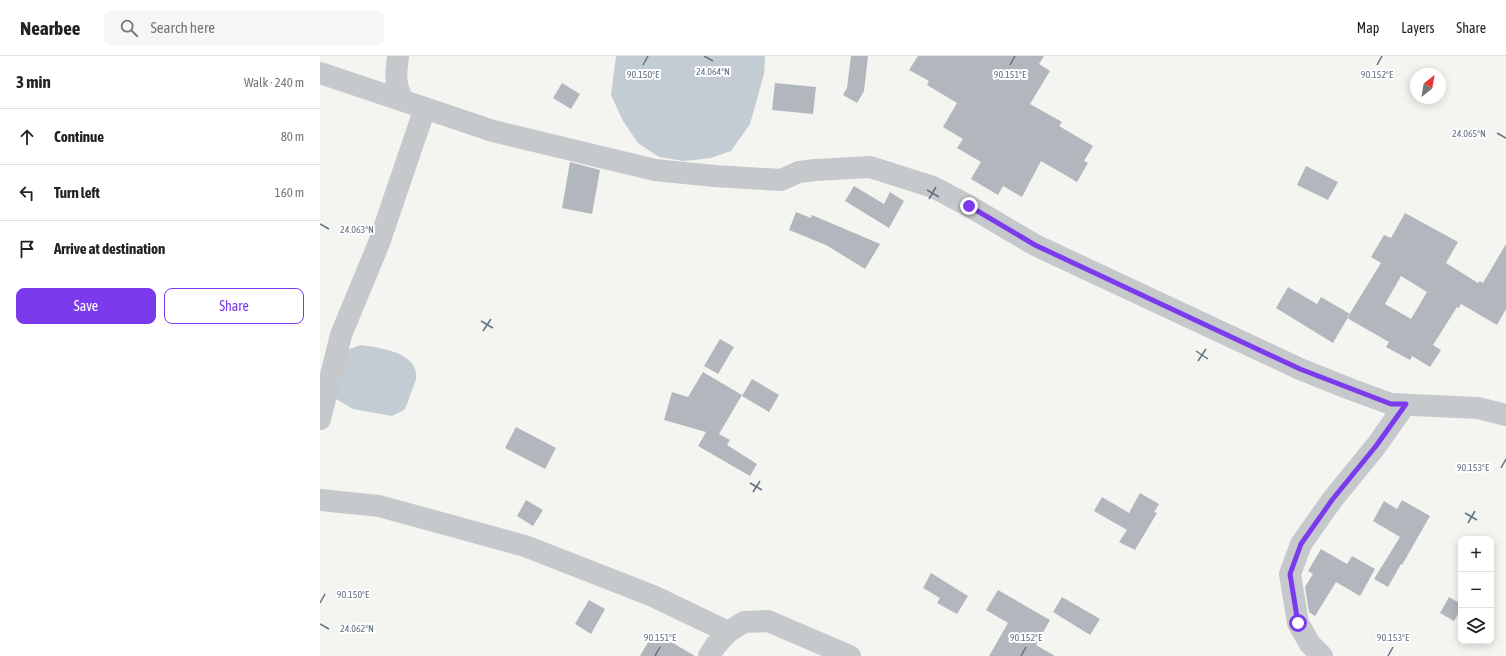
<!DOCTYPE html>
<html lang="en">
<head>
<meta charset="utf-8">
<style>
	:root { --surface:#fff; --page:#f6f6f6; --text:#222; --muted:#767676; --line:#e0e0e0; --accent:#7c3aed }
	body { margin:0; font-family:"Asap Condensed",sans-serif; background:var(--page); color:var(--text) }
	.controls { position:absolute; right:12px; bottom:12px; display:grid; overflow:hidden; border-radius:8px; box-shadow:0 2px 10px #0003 }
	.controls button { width:36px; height:36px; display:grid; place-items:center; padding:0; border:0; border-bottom:1px solid var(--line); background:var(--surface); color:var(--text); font:20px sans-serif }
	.compass { position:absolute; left:1090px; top:12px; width:36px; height:36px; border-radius:50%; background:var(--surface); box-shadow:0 2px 10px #0003; rotate:31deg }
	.stop { position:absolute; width:12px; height:12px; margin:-9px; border:3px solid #7c3aed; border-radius:50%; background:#fff }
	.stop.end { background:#7c3aed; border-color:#fff; box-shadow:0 1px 4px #0008 }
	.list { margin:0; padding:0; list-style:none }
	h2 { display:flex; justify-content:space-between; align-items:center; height:52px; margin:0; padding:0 16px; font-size:17px }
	h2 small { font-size:13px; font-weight:400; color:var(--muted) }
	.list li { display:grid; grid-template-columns:26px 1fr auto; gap:12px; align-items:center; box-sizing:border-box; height:56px; padding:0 16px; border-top:1px solid var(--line) }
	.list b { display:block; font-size:15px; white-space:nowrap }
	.list em { font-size:13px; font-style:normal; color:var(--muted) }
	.actions { display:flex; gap:8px; padding:12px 16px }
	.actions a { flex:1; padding:9px 0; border:1px solid var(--accent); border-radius:8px; text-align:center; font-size:14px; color:var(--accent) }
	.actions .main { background:var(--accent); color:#fff }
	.icon { flex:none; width:22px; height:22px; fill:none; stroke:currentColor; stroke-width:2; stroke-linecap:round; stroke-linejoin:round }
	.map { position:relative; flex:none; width:1186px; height:600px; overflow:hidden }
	header { display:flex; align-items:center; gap:24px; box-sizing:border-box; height:56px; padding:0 20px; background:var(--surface); border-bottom:1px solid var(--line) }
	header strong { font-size:19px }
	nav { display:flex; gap:22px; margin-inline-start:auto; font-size:14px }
	.search { width:280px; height:36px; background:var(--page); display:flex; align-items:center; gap:10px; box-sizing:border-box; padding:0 14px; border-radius:8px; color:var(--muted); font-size:15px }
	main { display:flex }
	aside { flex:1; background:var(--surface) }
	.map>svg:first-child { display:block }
</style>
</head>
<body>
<header>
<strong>Nearbee</strong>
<div class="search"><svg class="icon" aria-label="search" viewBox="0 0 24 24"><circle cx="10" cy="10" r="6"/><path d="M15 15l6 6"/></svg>Search here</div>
<nav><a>Map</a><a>Layers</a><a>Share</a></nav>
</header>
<main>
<aside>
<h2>3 min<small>Walk · 240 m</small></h2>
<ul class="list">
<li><svg class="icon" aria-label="ahead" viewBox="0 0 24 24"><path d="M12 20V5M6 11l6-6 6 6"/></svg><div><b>Continue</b></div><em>80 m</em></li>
<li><svg class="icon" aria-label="left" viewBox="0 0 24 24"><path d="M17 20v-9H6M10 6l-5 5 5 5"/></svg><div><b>Turn left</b></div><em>160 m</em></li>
<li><svg class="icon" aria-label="arrive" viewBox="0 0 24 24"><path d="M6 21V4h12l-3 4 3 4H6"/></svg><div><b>Arrive at destination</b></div></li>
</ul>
<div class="actions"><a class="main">Save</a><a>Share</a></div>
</aside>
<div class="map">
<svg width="1186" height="600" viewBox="0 0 1186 600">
	<rect width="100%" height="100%" fill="#f4f5f0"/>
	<path fill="#c3ccd2" d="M296,0h149l-1,18 -14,50 -19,27 -20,7 -27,3 -25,-4 -21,-14 -15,-22 -12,-26z
		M41,289c18,3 59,7 55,34 -1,3 -3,8 -4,11 -3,7 -4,14 -8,20l-12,6 -39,-7 -17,-10 -2,-7 13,-42z"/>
	<path fill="#b1b7bd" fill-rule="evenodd" d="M531,0h17l-4,35 -7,12 -14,-8 4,-7z
		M598,0h126l-5,8 11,7 -20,33 32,18 -3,4 34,20 -9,15 4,2 -11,19 -36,-21 -19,36 -19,-11 -5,9 -27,-16 10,-17 -24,-14 6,-9 -20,-12 14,-24 -30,-18 2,-4 -20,-11z
		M242,27l18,11 -9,15 -18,-11z
		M455,27l41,4 -3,27 -41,-4z
		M250,106l30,8 -8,44 -30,-6z
		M986,110l32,16 -10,18 -31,-15z
		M534,130l30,18 6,-12 14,9 -15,27 -44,-27z
		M476,156l15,6 1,-3 68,29 -15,25 -39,-24 -37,-15z
		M1085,157l53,29 -12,21 32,20 2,-2 3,2 23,-39v65l-9,16 -36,-21 -2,4 -2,-1 -24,38 8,5 -11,17 -18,-11 -2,4 -24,-13 3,-5 -42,-24 34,-55 -10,-6 13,-22 7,3zM1081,220l26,16 -16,27 -26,-15z
		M968,231l29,17 4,-7 29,17 -17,29 -57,-35z
		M400,283l14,8 -16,27 -14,-8z
		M383,316l39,23 -23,39 11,6 -3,5 30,19 -7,12 -52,-30 8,-14 -42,-12 8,-28 16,5z
		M432,323l27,16 -10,17 -27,-16z
		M196,371l40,21 -11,21 -40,-21z
		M820,437l19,11 -5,8 3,1 -22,37 -16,-8 8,-12 -33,-19 8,-14 27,16z
		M206,444l17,10 -10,16 -16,-10z
		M1082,444l28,16 -28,49 -1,-1 -13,23 -14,-8 26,-42 -27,-16 11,-20 13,8z
		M1001,493l26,15 5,-8 23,13 -15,27 -24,-14 -21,34 -6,-4 -4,-25 8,-13 -5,-3z
		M611,517l37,23 -11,18 -20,-11 3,-5 -17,-10z
		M678,534l52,30 -14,25 19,11h-66l19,-33 -22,-13z
		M742,541l38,22 -10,16 -37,-23z
		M1129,541l12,7v5l-7,12 -14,-8z
		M269,544l16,9 -14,25 -16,-10z
		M334,576l41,24h-55z"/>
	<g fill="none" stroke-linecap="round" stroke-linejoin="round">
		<path stroke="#c6c9cc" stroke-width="22" d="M78,0c-2,19 -4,27 5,44
			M0,17l173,58 162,39 59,6 67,4 18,-8 16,-2 55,-3 63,20 36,19 66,39 265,124 50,20 41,15 87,4 28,7
			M0,363l21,-84 38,-92 46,-135
			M0,444l59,6 146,40 128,50 75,36
			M389,600l7,-11 12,-13 16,-10 24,-1 82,35
			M1002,600l-12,-12 -12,-21 -8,-49 11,-30 31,-44 44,-54 29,-41"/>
	</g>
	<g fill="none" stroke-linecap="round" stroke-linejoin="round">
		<path stroke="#7c3aed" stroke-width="5" d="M649,150l66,39 265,124 91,35h15l-30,42 -44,54 -31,44 -11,30 8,49"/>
	</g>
	<path fill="none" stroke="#617184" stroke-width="1.5" d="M384,0l9,5M323,9l5,-9M690,9l5,-9M1057,9l5,-9M1177,77l9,5M607,134l12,7M609,143l7,-12M0,168l9,5M161,265l12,7M163,275l8,-12M876,295l12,8M878,305l8,-12M1181,412l5,-9M430,427l12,7M433,436l7,-11M1145,457l12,7M1148,467l7,-12M0,547l5,-9M0,568l9,5M335,600l5,-9M701,600l5,-9M1068,600l5,-9"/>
	<g font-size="10" text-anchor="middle" fill="#617184" stroke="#fff" stroke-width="4" stroke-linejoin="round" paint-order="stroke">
		<text x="393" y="19">24.064°N</text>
		<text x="323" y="22">90.150°E</text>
		<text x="690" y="22">90.151°E</text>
		<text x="1057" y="22">90.152°E</text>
		<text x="1149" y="81">24.065°N</text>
		<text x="37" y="177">24.063°N</text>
		<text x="1153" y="415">90.153°E</text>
		<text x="33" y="542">90.150°E</text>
		<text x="37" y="576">24.062°N</text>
		<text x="340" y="585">90.151°E</text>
		<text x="706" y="585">90.152°E</text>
		<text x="1073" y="585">90.153°E</text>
	</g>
</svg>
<div class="controls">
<button>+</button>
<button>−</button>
<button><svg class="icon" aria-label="layers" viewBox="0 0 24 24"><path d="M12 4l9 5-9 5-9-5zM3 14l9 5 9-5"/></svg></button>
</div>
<svg class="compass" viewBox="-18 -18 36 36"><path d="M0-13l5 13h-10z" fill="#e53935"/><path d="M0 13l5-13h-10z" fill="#767676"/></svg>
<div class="stop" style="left:978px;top:567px"></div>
<div class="stop end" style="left:649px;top:150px"></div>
</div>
</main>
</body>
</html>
